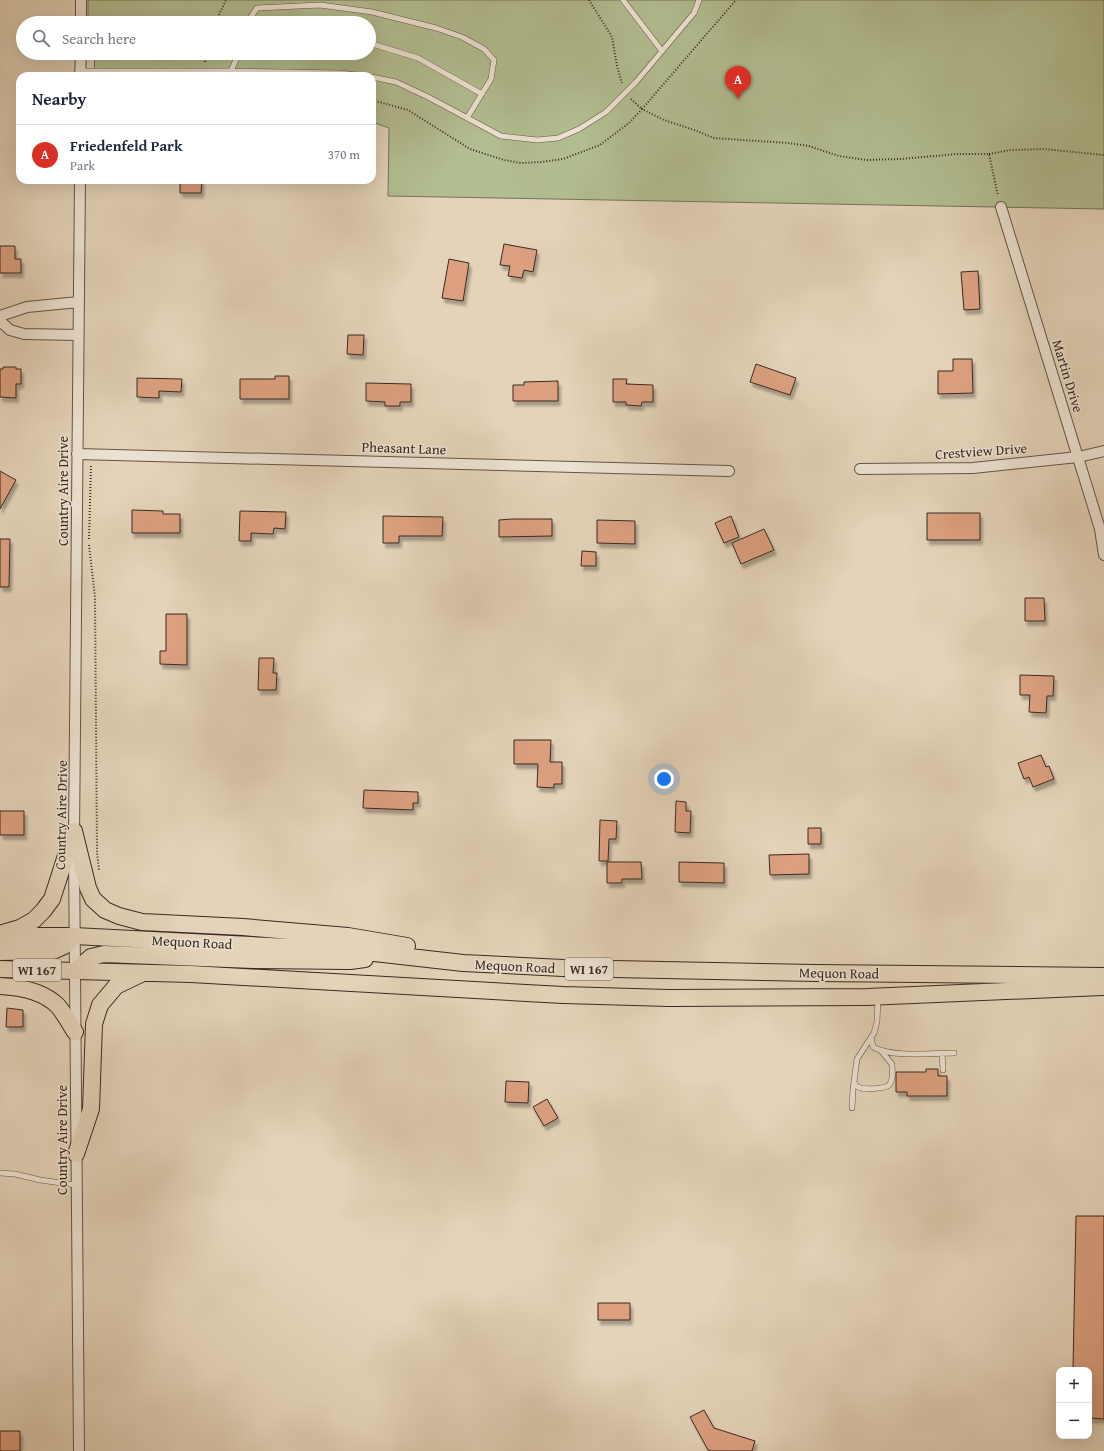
<!DOCTYPE html>
<html lang="en">
<head>
<meta charset="utf-8">
<style>
	:root { --surface:#fff; --page:#f2f2f3; --text:#1f2937; --muted:#747a83; --line:#e0e1e3; --accent:#d93025 }
	body { margin:0; font-family:"Gentium Book Plus",serif; background:var(--page); color:var(--text) }
	.controls { position:absolute; right:12px; bottom:12px; display:grid; overflow:hidden; border-radius:8px; box-shadow:0 4px 16px #0002 }
	.controls button { width:36px; height:36px; display:grid; place-items:center; padding:0; border:0; border-bottom:1px solid var(--line); background:var(--surface); color:var(--text); font:20px sans-serif }
	.you { position:absolute; left:664px; top:779px; width:14px; height:14px; margin:-10px; border:3px solid #fff; border-radius:50%; background:#1a73e8; box-shadow:0 0 0 6px #1a73e833 }
	.badge { display:grid; place-items:center; width:26px; height:26px; border-radius:50%; background:var(--accent); color:#fff; font-size:13px; font-weight:700 }
	.pin { position:absolute; translate:-50% -33px; filter:drop-shadow(0 1px 2px #0008) }
	.pin::after { content:''; position:absolute; top:21px; width:14px; height:12px; background:inherit; clip-path:polygon(0 0,100% 0,50% 100%) }
	.list { margin:0; padding:0; list-style:none }
	h2 { display:flex; justify-content:space-between; align-items:center; height:52px; margin:0; padding:0 16px; font-size:17px }
	h2 small { font-size:13px; font-weight:400; color:var(--muted) }
	.list li { display:grid; grid-template-columns:26px 1fr auto; gap:12px; align-items:center; box-sizing:border-box; height:60px; padding:0 16px; border-top:1px solid var(--line) }
	.list b { display:block; font-size:15px; white-space:nowrap }
	.list p { margin:0; font-size:13px; white-space:nowrap; color:var(--muted) }
	.list em { font-size:13px; font-style:normal; color:var(--muted) }
	.icon { flex:none; width:22px; height:22px; fill:none; stroke:currentColor; stroke-width:2; stroke-linecap:round; stroke-linejoin:round }
	.map { position:relative; flex:none; width:1104px; height:1451px; overflow:hidden }
	.search { position:absolute; background:var(--surface); box-shadow:0 4px 16px #0002; left:16px; top:16px; width:360px; height:44px; display:flex; align-items:center; gap:10px; box-sizing:border-box; padding:0 14px; border-radius:22px; color:var(--muted); font-size:15px }
	.panel { position:absolute; background:var(--surface); box-shadow:0 4px 16px #0002; left:16px; top:72px; width:360px; height:112px; border-radius:12px }
	.map>svg:first-child { display:block }
</style>
</head>
<body>
<div class="map">
<svg width="1104" height="1451" viewBox="0 0 1104 1451">
	<defs>
		<filter id="shadow"><feDropShadow dx="2.5" dy="4.5" stdDeviation="1" flood-color="#0004"/></filter>
	</defs>
	<rect width="100%" height="100%" fill="#e4d3b9"/>
	<filter id="stains"><feTurbulence type="fractalNoise" baseFrequency=".005" numOctaves="4"/><feColorMatrix values="0 0 0 0 .2 0 0 0 0 .09 0 0 0 0 .02 0 0 0 .5 -.17"/></filter>
	<radialGradient id="worn" r=".72"><stop offset=".6" stop-color="#630" stop-opacity="0"/><stop offset="1" stop-color="#630" stop-opacity=".3"/></radialGradient>
	<path fill="#b2bd91" stroke="#767359" d="M88,0h1016v209l-716,-13 1,-68 -17,-6v-46h-278l1,-23h274v-30h-281z"/>
	<path fill="#dca080" stroke="#392921" filter="url(#shadow)" d="M180,180h22l-1,13h-21z
		M504,244l33,6 -4,22 -9,-2 -2,8 -14,-2 2,-10 -10,-1z
		M0,246h15v13h6v14h-21z
		M449,259l20,4 -6,38 -21,-3z
		M978,271l2,38 -16,1 -3,-38z
		M348,335h16l-1,20 -16,-1z
		M953,359h19l1,34 -35,1v-23h15z
		M756,364l40,14 -6,17 -40,-13z
		M3,367h13v2h5v15h-5v14l-16,-1v-28h3z
		M275,376h14v23h-49v-20h35z
		M137,378l45,1 -1,13 -22,-1v7l-22,-1z
		M613,379h14l-1,5 27,1v17h-11l-1,4 -15,-1v-3h-13z
		M558,381v20h-45v-16h11v-3z
		M366,383l45,1v18h-11v4h-15v-4l-19,-1z
		M0,471l16,9 -16,29z
		M132,510l31,1v3h17v19h-48z
		M240,511l46,1 -1,17 -11,-1 -1,6 -22,-1v8h-12z
		M927,513h53v27h-53z
		M383,516l60,1 -1,19h-43v7h-16z
		M731,516l8,21 -15,6 -9,-20z
		M512,519h40v17l-53,1v-17z
		M597,520l38,1v23l-38,-1z
		M764,529l10,21 -33,14 -9,-21z
		M0,539h10l-1,48h-9z
		M582,551l14,1v14h-15z
		M1025,598h19l1,23h-20z
		M166,614h21v51l-27,-1v-13h6z
		M259,658h15l-1,15h4l-1,17h-18z
		M1020,675l34,1 -1,20h-6l-1,17 -17,-1 1,-17h-10z
		M514,740h37l-1,22h12v22h-8v4l-17,-1 1,-23h-24z
		M1041,755l5,12 3,-1 5,13 -21,8 -4,-10 -5,2 -6,-16z
		M364,790l54,2v11h-5v7l-50,-2z
		M676,801l10,1v9h5l-1,22 -15,-1z
		M0,811h24v24h-24z
		M600,820l17,1 -1,18h-7l-1,22h-9z
		M808,828h13v16h-13z
		M809,854v20l-39,1 -1,-20z
		M607,862h34l1,17h-20v4h-15z
		M679,862l45,1v20l-45,-1z
		M7,1008l16,2v17h-17z
		M926,1069h12v7h9v20h-40v-4h-11v-20h30z
		M506,1081l23,1 -1,21 -23,-1z
		M547,1099l11,19 -14,8 -11,-19z
		M1076,1216h28v203l-15,-1v-48h-16z
		M598,1303h32v17h-32z
		M704,1410l10,18 41,13 -3,10h-41l-3,-1 -18,-33z
		M0,1431h20v20h-20z"/>
	<g fill="none" stroke-linecap="round" stroke-linejoin="round">
		<defs>
			<path id="service" d="M623,0l39,51
				M247,23l10,-15 63,-3 52,7 64,16 26,9 22,12 10,11 -3,19 -24,39
				M369,43l49,15 64,36
				M80,71h151l109,2 24,3
				M231,71l8,-18
				M372,77l24,5 32,15 73,39 36,4 21,-2 21,-9 27,-17 30,-30 58,-69 5,-13
				M871,1037l2,10c20,11 58,6 81,6
				M942,1053l1,17
				M854,1082c1,2 2,4 4,5 5,3 27,2 31,-2 5,-5 3,-15 3,-21l-10,-12
				M852,1108l1,-19 4,-30 17,-26 3,-11 1,-23
				M0,1173l15,1 25,6 36,5"/>
			<path id="minor" d="M81,23v-23
				M80,76l1,-23
				M1001,207l99,322 4,26
				M0,316l27,-9 52,-5
				M0,321l10,9 14,4 54,1
				M77,454l652,17
				M860,469l113,-1 105,-11 26,-6
				M74,836l6,-656
				M74,854l5,597"/>
			<path id="primary" d="M74,831l14,57 5,11 12,11 14,6 23,6 101,5 105,9 59,10
				M3,933l17,-5 14,-8 9,-9 9,-12 22,-68
				M0,936h74l274,14 115,13 100,5 253,5 288,3
				M0,952l53,-1 11,-5 10,-10
				M0,969l191,5 372,21 106,3 198,-1 235,-10
				M75,971l16,-14 13,-3 149,6 97,1 15,-2
				M0,986c21,1 43,5 58,20 6,7 12,18 17,26
				M76,1154l15,-45 3,-85 6,-19 16,-19 25,-12"/>
		</defs>
		<use href="#service" stroke="#645447" stroke-width="6"/>
		<use href="#minor" stroke="#645447" stroke-width="12"/>
		<use href="#primary" stroke="#392921" stroke-width="18"/>
		<path stroke="#392921" stroke-width="2" stroke-dasharray="1 2" stroke-linecap="butt" d="M589,0l23,37 5,29 5,17
			M215,23l11,-23
			M205,62v-9
			M631,99l11,10 94,-109
			M372,100l36,10 62,39 34,11 17,3 20,-1 22,-3 37,-14 29,-22 13,-14 22,11 30,10 20,8 74,5 21,3 30,10 27,4 34,-1 58,-5h31l9,42
			M989,154l21,-4 34,-1 60,6
			M89,539l2,-74
			M89,545l6,52 2,255 2,18"/>
		<use href="#service" stroke="#ede2d2" stroke-width="5"/>
		<use href="#minor" stroke="#ede2d2" stroke-width="10"/>
		<use href="#primary" stroke="#e4d3b9" stroke-width="16"/>
	</g>
	<g text-anchor="middle" stroke-width="3" stroke-linejoin="round" paint-order="stroke">
		<g fill="#ede2d2" stroke="#6f6056" stroke-width="1">
			<rect x="565" y="958" width="48" height="22" rx="3"/>
			<rect x="13" y="959" width="48" height="22" rx="3"/>
		</g>
		<g font-size="13" font-weight="bold" fill="#392921">
			<text x="589" y="974">WI 167</text>
			<text x="37" y="975">WI 167</text>
		</g>
		<g font-size="14" fill="#392921" stroke="#ede2d2">
			<text transform="translate(1068 376) rotate(73)" y="5">Martin Drive</text>
			<text transform="translate(404 448) rotate(2)" y="5">Pheasant Lane</text>
			<text transform="translate(981 451) rotate(-4)" y="5">Crestview Drive</text>
			<text transform="translate(63 491) rotate(-90)" y="5">Country Aire Drive</text>
			<text transform="translate(61 815) rotate(-89)" y="5">Country Aire Drive</text>
			<text transform="translate(192 942) rotate(3)" y="5">Mequon Road</text>
			<text transform="translate(515 966) rotate(3)" y="5">Mequon Road</text>
			<text transform="translate(839 973) rotate(1)" y="5">Mequon Road</text>
			<text transform="translate(62 1140) rotate(-90)" y="5">Country Aire Drive</text>
		</g>
	</g>
	<rect width="100%" height="100%" filter="url(#stains)"/>
	<rect width="100%" height="100%" fill="url(#worn)"/>
</svg>
<div class="controls">
<button>+</button>
<button>−</button>
</div>
<div class="you"></div>
<div class="pin badge" style="left:738px;top:99px">A</div>
<div class="search"><svg class="icon" aria-label="search" viewBox="0 0 24 24"><circle cx="10" cy="10" r="6"/><path d="M15 15l6 6"/></svg>Search here</div>
<section class="panel">
<h2>Nearby<small></small></h2>
<ul class="list">
<li><span class="badge">A</span><div><b>Friedenfeld Park</b><p>Park</p></div><em>370 m</em></li>
</ul>
</section>
</div>
</body>
</html>
